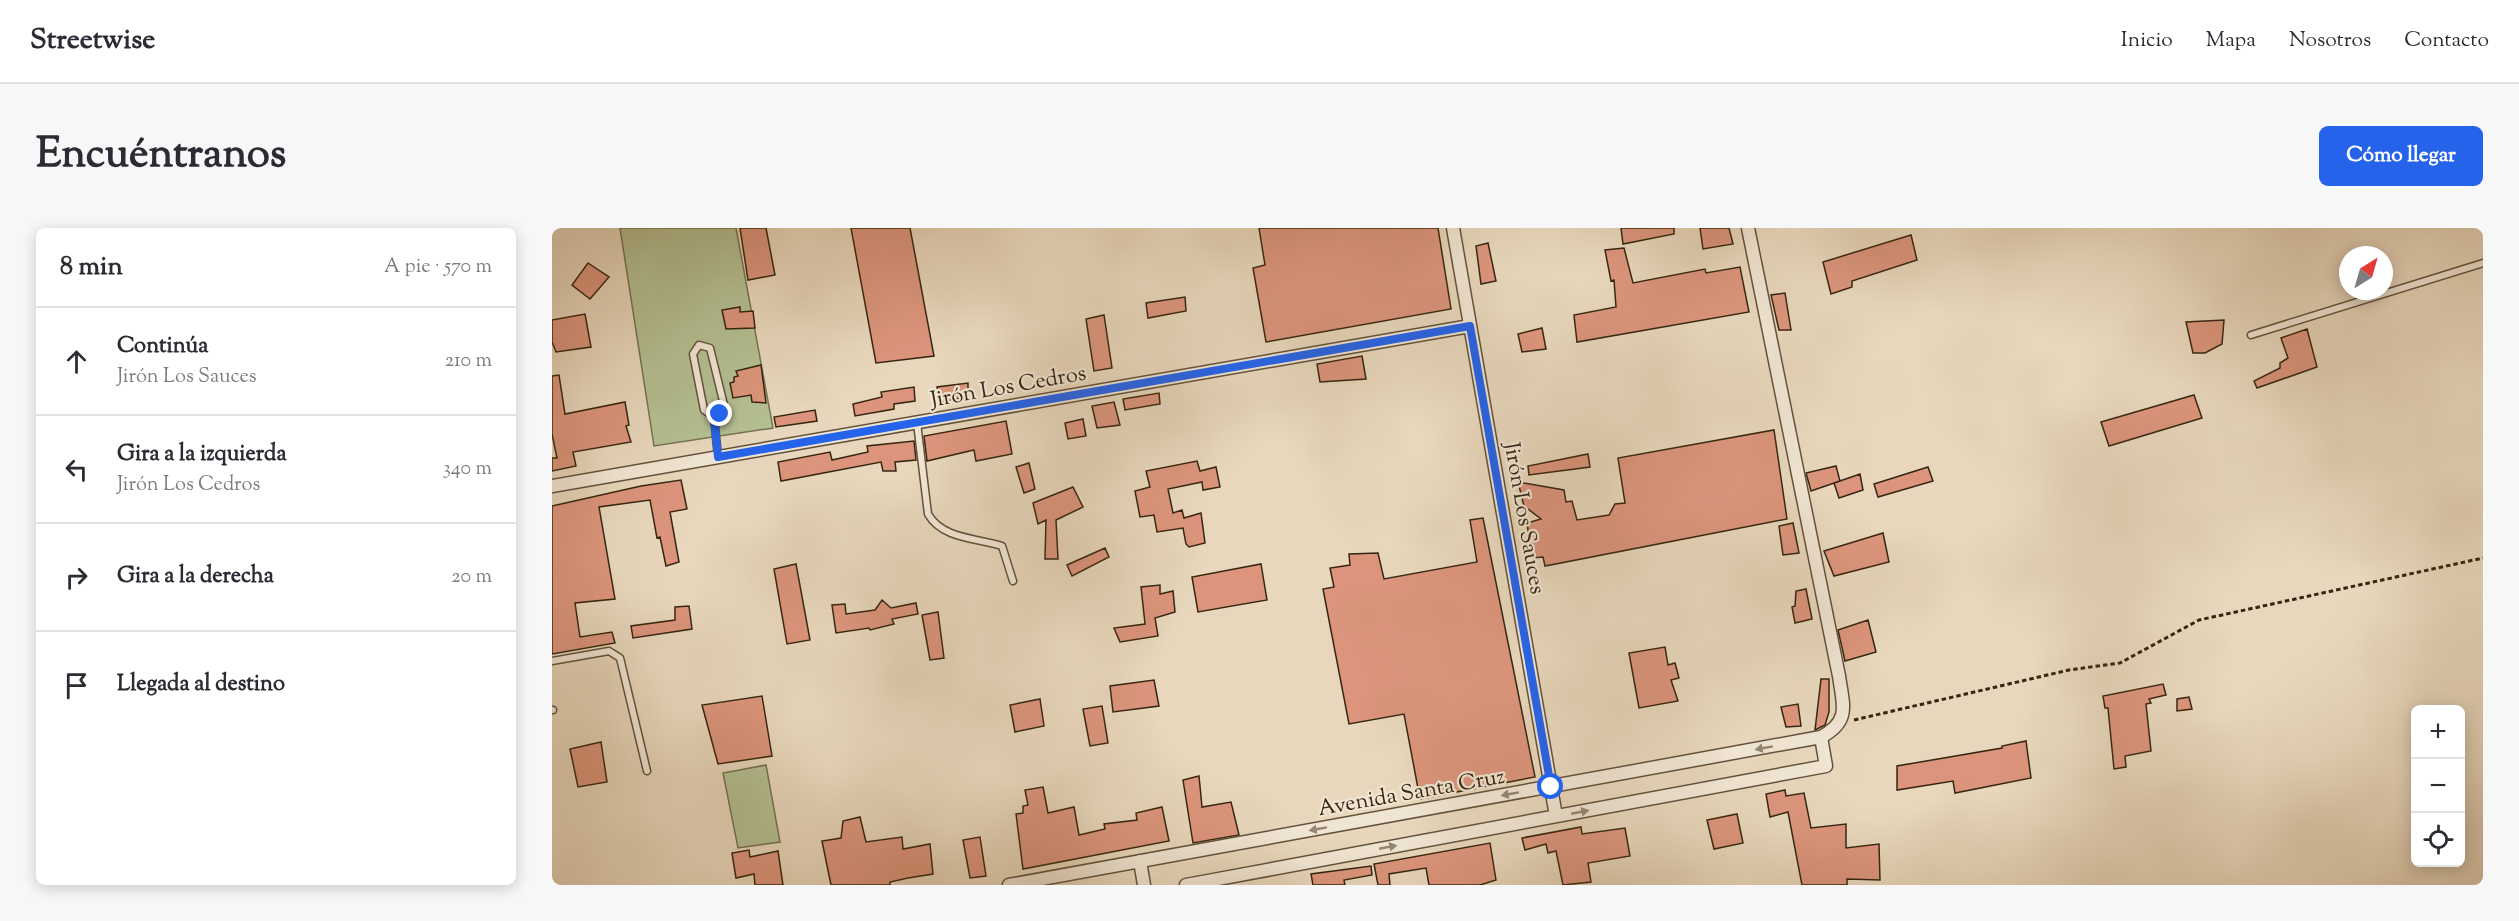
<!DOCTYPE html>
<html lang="es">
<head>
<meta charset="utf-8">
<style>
	:root { --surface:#fff; --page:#f7f7f7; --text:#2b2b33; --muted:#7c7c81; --line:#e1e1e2; --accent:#2563eb }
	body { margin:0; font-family:"Sorts Mill Goudy",serif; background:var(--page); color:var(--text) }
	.controls { position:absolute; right:18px; bottom:18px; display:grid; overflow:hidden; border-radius:9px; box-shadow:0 3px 15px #0003 }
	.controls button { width:54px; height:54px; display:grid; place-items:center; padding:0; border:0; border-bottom:2px solid var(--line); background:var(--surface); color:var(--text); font:30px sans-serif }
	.compass { position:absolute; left:1787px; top:18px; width:54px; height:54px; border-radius:50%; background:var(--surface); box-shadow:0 3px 15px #0003; rotate:37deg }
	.stop { position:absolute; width:18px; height:18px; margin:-14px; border:4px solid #2563eb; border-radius:50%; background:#fff }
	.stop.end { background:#2563eb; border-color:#fff; box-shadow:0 2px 6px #0008 }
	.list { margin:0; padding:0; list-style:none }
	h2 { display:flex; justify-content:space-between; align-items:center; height:78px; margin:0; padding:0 24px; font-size:26px }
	h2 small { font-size:20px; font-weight:400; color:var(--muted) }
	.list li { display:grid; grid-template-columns:39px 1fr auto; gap:18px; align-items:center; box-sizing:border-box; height:108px; padding:0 24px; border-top:2px solid var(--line) }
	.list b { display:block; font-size:22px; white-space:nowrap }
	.list p { margin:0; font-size:20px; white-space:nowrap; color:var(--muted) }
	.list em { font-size:20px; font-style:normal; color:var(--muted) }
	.icon { flex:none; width:33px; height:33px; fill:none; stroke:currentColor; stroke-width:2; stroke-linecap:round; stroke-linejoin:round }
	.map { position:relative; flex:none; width:1931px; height:657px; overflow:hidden; border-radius:9px }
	header { display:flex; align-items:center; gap:36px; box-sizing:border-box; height:84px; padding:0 30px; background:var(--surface); border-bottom:2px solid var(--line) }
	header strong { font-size:28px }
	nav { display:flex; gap:33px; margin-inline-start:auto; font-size:21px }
	.intro { display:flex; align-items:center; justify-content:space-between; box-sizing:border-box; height:144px; padding:0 36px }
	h1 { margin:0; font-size:42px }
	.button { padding:15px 27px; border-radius:9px; background:var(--accent); color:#fff; font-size:21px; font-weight:700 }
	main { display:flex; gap:36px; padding:0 36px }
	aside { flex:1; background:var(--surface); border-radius:9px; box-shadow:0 3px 15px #0003 }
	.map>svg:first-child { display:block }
</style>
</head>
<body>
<header>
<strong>Streetwise</strong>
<nav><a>Inicio</a><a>Mapa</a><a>Nosotros</a><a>Contacto</a></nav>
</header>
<div class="intro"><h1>Encuéntranos</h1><a class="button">Cómo llegar</a></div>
<main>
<aside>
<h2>8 min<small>A pie · 570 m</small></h2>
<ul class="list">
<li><svg class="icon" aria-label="ahead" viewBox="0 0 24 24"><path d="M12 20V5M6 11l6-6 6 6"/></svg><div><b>Continúa</b><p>Jirón Los Sauces</p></div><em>210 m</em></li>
<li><svg class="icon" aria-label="left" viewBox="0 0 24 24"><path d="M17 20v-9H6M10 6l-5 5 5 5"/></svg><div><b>Gira a la izquierda</b><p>Jirón Los Cedros</p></div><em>340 m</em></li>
<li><svg class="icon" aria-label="right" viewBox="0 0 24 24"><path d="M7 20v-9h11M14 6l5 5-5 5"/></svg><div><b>Gira a la derecha</b></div><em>20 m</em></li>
<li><svg class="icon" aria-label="arrive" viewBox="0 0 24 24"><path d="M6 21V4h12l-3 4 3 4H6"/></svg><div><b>Llegada al destino</b></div></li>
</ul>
</aside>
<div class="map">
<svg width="1931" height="657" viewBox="0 0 1931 657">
	<rect width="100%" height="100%" fill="#e8d7bc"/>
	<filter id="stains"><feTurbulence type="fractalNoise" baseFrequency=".00333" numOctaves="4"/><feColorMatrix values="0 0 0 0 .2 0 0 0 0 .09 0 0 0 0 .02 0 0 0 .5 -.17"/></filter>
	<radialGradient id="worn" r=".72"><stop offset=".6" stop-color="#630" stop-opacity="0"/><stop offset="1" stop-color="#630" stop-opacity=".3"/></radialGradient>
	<path fill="#b4bf92" stroke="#757252" stroke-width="1.5" d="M68,0h116l37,200 -119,18z
		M214,537l14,77 -42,6 -15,-75z"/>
	<path fill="#dc957c" stroke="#362611" stroke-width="1.5" d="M188,0h26l9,47 -27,5z
		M299,0h59l24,128 -58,7z
		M707,0h179l13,81 -185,33 -13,-74 12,-3z
		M1069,0h53v6l-51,10z
		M1148,0h29l4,16 -30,5z
		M1359,7l6,25 -65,21v6l-21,7 -8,-32z
		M936,15l8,38 -15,3 -5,-38z
		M1072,20l9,35 72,-14 1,4 34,-6 9,45 -172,30 -3,-27 42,-8 -2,-27 -3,1 -6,-31z
		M36,35l21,14 -19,22 -18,-14z
		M1233,65l6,37h-12l-8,-35z
		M633,69l1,14 -38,7 -2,-15z
		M188,79v5l13,-1 2,17 -29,1 -4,-19z
		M33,86l6,33 -35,5 -4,-10v-22z
		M552,87l8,53 -18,3 -8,-52z
		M1672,92l-2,24 -17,9h-12l-7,-31z
		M990,100l4,21 -24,3 -4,-18z
		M1755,101l10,38 -60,21 -3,-7 26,-13v-5l8,-5 -7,-20z
		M810,128l4,23 -46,3 -3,-18z
		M209,137l5,38 -14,-1 -1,-7 -18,3 -3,-15 4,-1v-5l4,-1 -2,-5z
		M7,147l6,39 60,-12 4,23 -3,1 5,16 -58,10 3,14 -24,5v-13h5l-5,-24v-58z
		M416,155v14l-29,5 -2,-15z
		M362,159l1,14 -21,3v5l-39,7 -2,-12 29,-7 -1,-5z
		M607,165l1,11 -35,6 -2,-11z
		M1642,167l8,23 -93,28 -8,-24z
		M562,174l6,23 -23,3 -5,-22z
		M263,182l2,11 -41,6 -2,-10z
		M531,191l3,17 -18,3 -3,-16z
		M454,193l6,33 -36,7 -2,-11 -47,11 -3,-25z
		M1222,202l13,89 -242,47 -2,-9 -11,1 -5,-35 14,-4 -17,-13 -6,-24 46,8 2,12 6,-1 5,19 32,-5 6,-11 10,-1 -7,-45z
		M362,213l2,19 -21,2 1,9h-13l-2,-9 -100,19 -3,-19 52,-10 2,8 36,-8 -1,-6z
		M1036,226l2,13 -61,8 -1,-9z
		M645,233l3,10 16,-4 4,20 -17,3 -1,-8 -34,7 5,24 9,-3 2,8 17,-5 4,30 -16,4 -3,-3 -3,-16 -26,4 -3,-17 -14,2 -5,-26 15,-4 -4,-16z
		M477,235l6,26 -11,4 -8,-26z
		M1284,238l4,15 -29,10 -5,-18z
		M1376,239l5,14 -55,16 -4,-13z
		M1308,246l3,16 -24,8 -5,-15z
		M129,252l6,29 -17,3 9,50 -13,4 -6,-29 -3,1 -7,-38 -51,7 16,92 -40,4 5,34 32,-5 3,11 -63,11v-148l89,-20z
		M521,259l10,20 -27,13 2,39h-13l1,-39 -8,4 -5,-21z
		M931,290l52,259 -115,22 -16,-85 -55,10 -26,-135 11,-2 -4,-19 20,-3 -1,-11 29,-1 6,26 93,-17 -7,-42z
		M1241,295l6,30 -16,2 -4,-29z
		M1331,305l6,29 -55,14 -10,-25z
		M553,320l4,9 -37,19 -5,-11z
		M244,336l14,76 -23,4 -13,-75z
		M709,336l6,36 -69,12 -6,-35z
		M608,357v9l13,-3 2,21 -20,6 3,18 -38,6 -6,-14 31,-4 -4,-37z
		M1254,361l6,30 -17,4 -3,-16 3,-1 1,-15z
		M330,372l9,8 25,-5 2,11 -26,5 2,5 -24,6 -1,-2 -33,5 -4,-28 13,-1 1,10 29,-4z
		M137,378l3,23 -59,9 -2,-12 44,-6v-13z
		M386,384l6,46 -14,2 -8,-45z
		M1316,392l8,32 -31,9 -7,-31z
		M1113,419l3,18 7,-2 4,15 -8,2 7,21 -39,7 -10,-55z
		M1269,451h8v33l-4,13 -10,5z
		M602,452l5,26 -46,6 -3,-26z
		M1611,456l3,11 -17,4 2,4 -5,1 5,47 -26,5 1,11 -12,2 -6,-61h-3l-2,-12z
		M210,468l10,60 -54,8 -16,-59z
		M1637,469l3,12 -15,2v-12z
		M488,471l4,27 -29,6 -5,-27z
		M1246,476l3,22 -15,1 -5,-20z
		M550,478l6,37 -18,3 -7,-37z
		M1474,513l5,37 -76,15 -2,-12 -56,9v-24l105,-18v-2z
		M49,514l6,40 -29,5 -8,-38z
		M647,548l3,31 29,-5 8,33 -46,8 -10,-63z
		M491,559l5,26 26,-6 5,28 26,-6 -1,-5 33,-4 -1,-7 26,-6 7,34 -146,28 -7,-55 7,-1v-7l5,-1 -3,-15z
		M1233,562l1,6 18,-3 7,35 35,-4v24l33,-4 1,36 -33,-1v6h-45l-14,-73 -18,5 -4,-23z
		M1185,586l6,29 -29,6 -7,-29z
		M308,589l6,25 36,-5 1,12 27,-5 3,30 -25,4 -18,4v3h-59l-9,-44 19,-3 2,-17z
		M1029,599l1,7 43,-6 5,28 -42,7 3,19 -28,3 -7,-34 -8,2 -2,-9 -21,6 -3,-12z
		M428,609l6,39 -16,2 -7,-38z
		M938,615l6,37 -16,5h-51l-3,-17 -37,6 1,11h-12l-4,-21z
		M197,622l1,7 28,-6 5,34h-28l-1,-11 -18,4 -4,-25z
		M819,638l1,9 -28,5 1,5h-32l-2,-11z"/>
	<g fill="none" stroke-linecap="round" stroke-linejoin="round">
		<defs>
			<path id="lane" d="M1699,107l232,-72
				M147,117l11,3 14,57 -4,9 -6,3 -10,-7 -11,-56z
				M162,189l4,40
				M365,195l11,91c14,25 49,24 74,32l11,35
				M0,433l57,-10 11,7 27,113
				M0,482h1"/>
			<path id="street" d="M901,0l103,588
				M0,258l918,-160
				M588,633l4,24
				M457,657l812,-148c30,-16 22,-32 18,-61l-91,-448
				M634,657l640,-119 -5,-29"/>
		</defs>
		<use href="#lane" stroke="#62523c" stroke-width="9"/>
		<use href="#street" stroke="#62523c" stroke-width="15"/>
		<path stroke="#362611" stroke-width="3" stroke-dasharray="4.5 3" stroke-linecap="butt" d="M1302,492l215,-50 51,-7 79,-43 284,-62"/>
		<use href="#lane" stroke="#f0e5d3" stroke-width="6"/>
		<use href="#street" stroke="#f0e5d3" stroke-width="12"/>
	</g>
	<defs><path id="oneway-solid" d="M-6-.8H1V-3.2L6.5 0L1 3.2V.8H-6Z" transform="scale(1.5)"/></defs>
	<g fill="#938672">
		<use href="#oneway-solid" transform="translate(1212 520) rotate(170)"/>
		<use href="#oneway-solid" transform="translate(958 566) rotate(170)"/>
		<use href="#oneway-solid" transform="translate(1028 584) rotate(-11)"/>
		<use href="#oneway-solid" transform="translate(766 601) rotate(170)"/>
		<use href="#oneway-solid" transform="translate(836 619) rotate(-11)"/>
	</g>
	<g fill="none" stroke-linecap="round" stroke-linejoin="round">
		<path stroke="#2563eb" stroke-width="8" d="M168,186l-6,3 4,40 752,-131 81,461"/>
	</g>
	<g text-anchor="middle" stroke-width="4.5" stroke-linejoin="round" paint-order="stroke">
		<g font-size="22" fill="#362611" stroke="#f0e5d3">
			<text transform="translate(456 157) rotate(-10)" y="8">Jirón Los Cedros</text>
			<text transform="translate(974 290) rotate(80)" y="8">Jirón Los Sauces</text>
			<text transform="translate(859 563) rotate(-10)" y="8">Avenida Santa Cruz</text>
		</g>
	</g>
	<rect width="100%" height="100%" filter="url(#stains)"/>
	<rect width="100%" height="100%" fill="url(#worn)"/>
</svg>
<div class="controls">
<button>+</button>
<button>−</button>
<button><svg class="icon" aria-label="locate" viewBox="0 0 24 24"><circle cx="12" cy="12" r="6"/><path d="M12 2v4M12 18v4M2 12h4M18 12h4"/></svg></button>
</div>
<svg class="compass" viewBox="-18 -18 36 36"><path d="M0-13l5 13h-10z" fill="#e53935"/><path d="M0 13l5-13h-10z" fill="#7c7c81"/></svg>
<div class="stop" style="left:999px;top:559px"></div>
<div class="stop end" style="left:168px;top:186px"></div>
</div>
</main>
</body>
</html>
